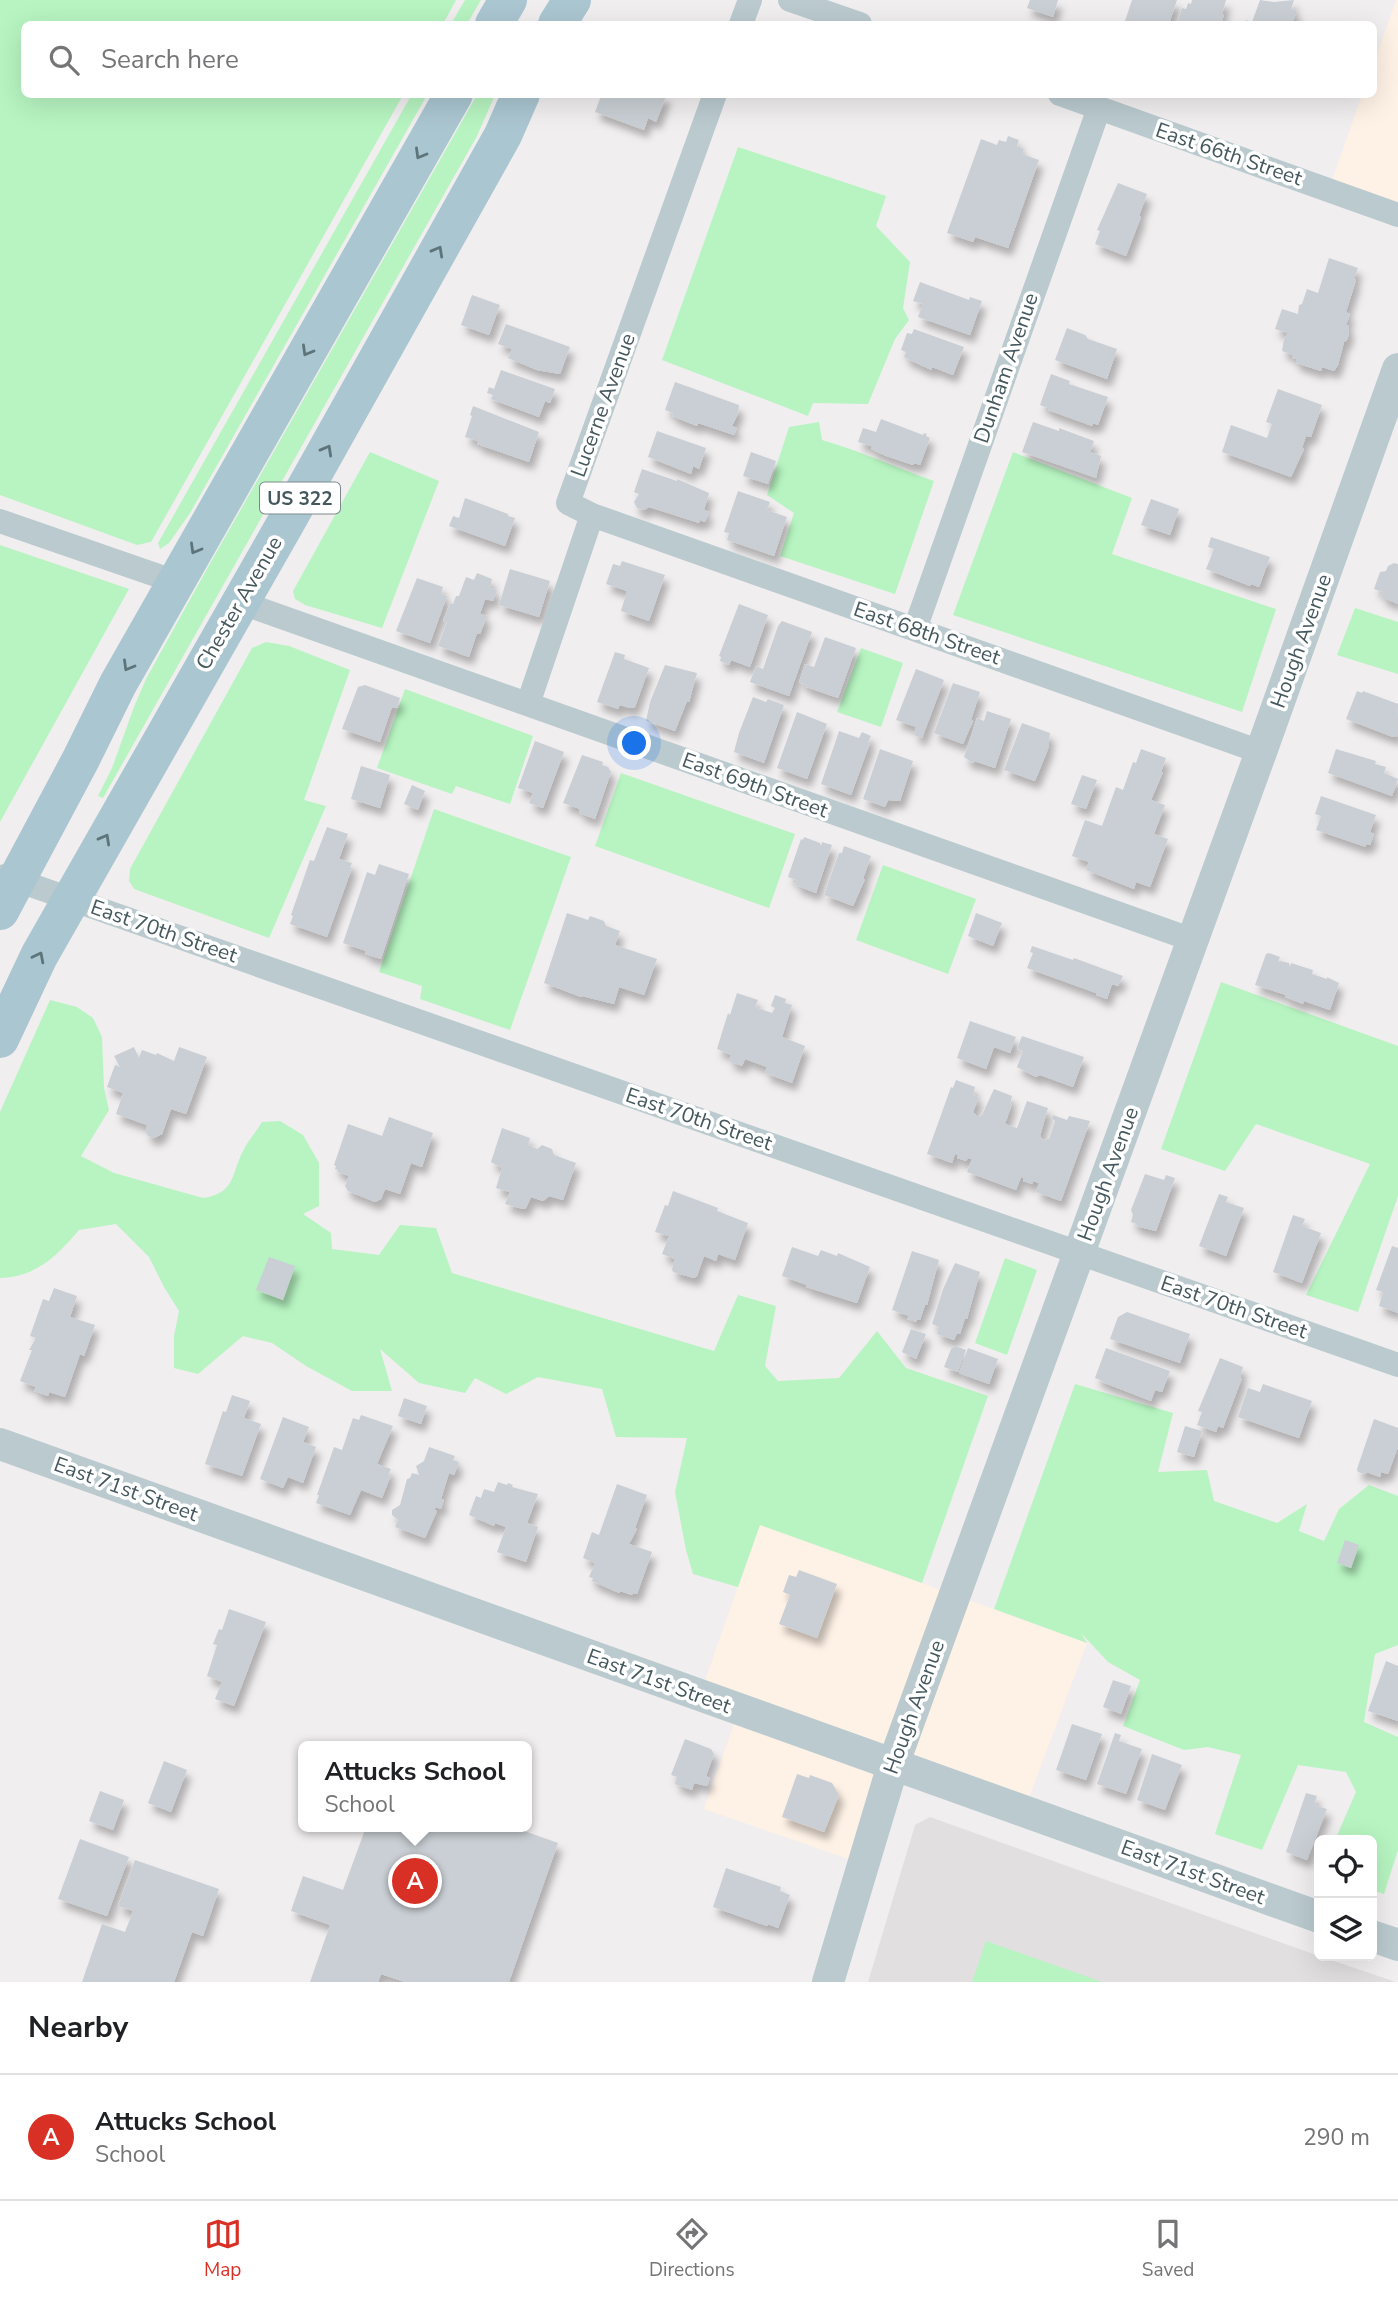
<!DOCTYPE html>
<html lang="en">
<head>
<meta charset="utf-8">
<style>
	:root { --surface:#fff; --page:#f2f2f2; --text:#202124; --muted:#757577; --line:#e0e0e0; --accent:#d93025 }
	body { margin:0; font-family:"Nunito Sans",sans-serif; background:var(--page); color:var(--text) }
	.controls { position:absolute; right:21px; bottom:21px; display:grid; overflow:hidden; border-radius:10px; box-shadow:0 7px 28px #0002 }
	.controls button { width:63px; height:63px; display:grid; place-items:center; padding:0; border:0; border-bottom:2px solid var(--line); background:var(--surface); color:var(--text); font:35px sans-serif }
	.you { position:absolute; left:635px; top:744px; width:24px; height:24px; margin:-18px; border:5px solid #fff; border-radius:50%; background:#1a73e8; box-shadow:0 0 0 10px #1a73e833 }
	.badge { display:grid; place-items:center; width:46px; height:46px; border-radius:50%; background:var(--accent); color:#fff; font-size:23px; font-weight:700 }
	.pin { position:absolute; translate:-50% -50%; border:4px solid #fff; box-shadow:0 2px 7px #0006 }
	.popup { position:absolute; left:298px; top:1741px; width:234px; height:91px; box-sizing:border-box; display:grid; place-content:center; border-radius:10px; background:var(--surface); filter:drop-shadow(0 2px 5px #0005); font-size:23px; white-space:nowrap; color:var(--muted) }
	.popup b { font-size:26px; color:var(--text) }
	.popup::after { content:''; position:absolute; left:50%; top:100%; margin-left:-14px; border:14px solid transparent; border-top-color:var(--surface) }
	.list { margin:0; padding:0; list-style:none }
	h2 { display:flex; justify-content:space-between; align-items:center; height:91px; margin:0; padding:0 28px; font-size:30px }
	h2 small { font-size:23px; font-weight:400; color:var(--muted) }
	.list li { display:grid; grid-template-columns:46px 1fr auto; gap:21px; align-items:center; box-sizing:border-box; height:126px; padding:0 28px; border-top:2px solid var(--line) }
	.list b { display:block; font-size:26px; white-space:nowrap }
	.list p { margin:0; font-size:23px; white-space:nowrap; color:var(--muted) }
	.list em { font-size:23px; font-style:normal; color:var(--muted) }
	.icon { flex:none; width:38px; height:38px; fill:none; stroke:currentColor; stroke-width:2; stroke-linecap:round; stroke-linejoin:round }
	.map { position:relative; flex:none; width:1398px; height:1982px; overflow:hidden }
	.search { position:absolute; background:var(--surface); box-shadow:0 7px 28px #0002; left:21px; right:21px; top:21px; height:77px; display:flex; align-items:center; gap:18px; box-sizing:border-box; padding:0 24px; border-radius:10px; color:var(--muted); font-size:26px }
	.sheet { height:217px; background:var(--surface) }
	nav { display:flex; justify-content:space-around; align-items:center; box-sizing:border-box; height:98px; border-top:2px solid var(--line); background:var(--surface); font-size:19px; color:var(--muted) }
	nav a { display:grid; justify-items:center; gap:4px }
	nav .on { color:var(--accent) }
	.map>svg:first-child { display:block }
</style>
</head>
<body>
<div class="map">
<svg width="1398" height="1982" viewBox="0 0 1398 1982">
	<defs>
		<filter id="shadow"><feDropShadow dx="4.5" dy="8" stdDeviation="3.5" flood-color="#0004"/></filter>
	</defs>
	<rect width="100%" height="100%" fill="#f1eeef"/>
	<path fill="#fef1e5" d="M1396,0h2v215l-69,-26 33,-94 12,-1v-31z
		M760,1524l327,119 -63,168 -131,-46 -30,99 -159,-55 35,-99 -39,-15z"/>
	<path fill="#e2dfe1" d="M930,1817l389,139 77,26h-528l47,-157z"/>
	<path fill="#b7f4c1" d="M0,0h456l-13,24h-419v70l379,1 -252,447 -14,3 -137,-50z
		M465,0h16l-14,24h-16z
		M412,94l15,1 -237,418 -21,30 -9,6 -2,-6z
		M477,95h18l-18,41 -374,662 -5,-2 14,-28 22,-61 12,-28 62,-112z
		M738,147l148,49 -10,30 34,36 -7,46 6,12 -14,19 -27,65 -55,-1 -5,13 -146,-56z
		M819,422l3,18c39,11 75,28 112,41l-39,113 -115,-38 14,-43 -27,-18 22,-68z
		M370,452l69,29 -57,147 -77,-23 -10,-6 -2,-8z
		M1013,452l119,46 -20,56 164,55 -34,103 -289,-97z
		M0,545l129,44 -129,233z
		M1355,608l43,14v52l-61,-19z
		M266,642l23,4 61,24 -46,130 22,6 -57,132 -135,-49 -5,-8 1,-12 122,-221z
		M861,648l42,15 -22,64 -44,-15z
		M405,689l128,47 -23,68 -54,-18 -4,8 -75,-26z
		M621,773l174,61 -26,74 -174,-62z
		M434,809l137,48 -61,173 -90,-31 2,-13 -43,-14z
		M883,865l93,34 -28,75 -92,-34z
		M1221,982l177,64v150l-40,116 -52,-17 64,-131 -114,-40 -31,47 -64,-22z
		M50,1000l27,7 16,11 9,19 2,51 5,22 -28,46 33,17 89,25c33,-5 28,-24 40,-47 5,-10 13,-19 19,-29l18,-1 23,14 16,28v43l-16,8 28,19 1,16 47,6 21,-30 36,3 16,45 262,78 24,-56 38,11 -11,60 13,15 61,-3 38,-47 29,37 82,28 -66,187 -162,-58 -22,62 -45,-13 -7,-24 -11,-58 12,-54 -71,-1 -14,-48 -64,-12 -32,17 -31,-16 -10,15 -46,-10 -39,-34 12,42h-40l-46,-25 -34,-23 -29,-7 -45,38 -24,-6v-32l5,-25 -15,-24 -15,-30 -33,-33 -37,6c-22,26 -43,47 -79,48v-166z
		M1005,1258l32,12 -30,85 -32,-12z
		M1075,1384l98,29 -15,59 49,-2 7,31 63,22 30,-19 -8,27 25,10 15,-32 30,-24 29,11v149l-23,9 -11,68 34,15v113l-14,44 -12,-4v-50h-37l21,-48 -10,-20 -48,-7 -36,85 -47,-16 26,-79 -33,-8 -24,3 -61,-24 17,-46 -32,-18 -27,-29 6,10 -93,-34z
		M986,1941l116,41h-130z"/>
	<path fill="#c9cfd4" filter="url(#shadow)" d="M1030,0h28l-5,17 -26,-9z
		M1132,0h45l-8,24h-45z
		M1192,0h34l-4,14 2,1 -3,9h-44l5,-16 4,1 2,-6 3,1z
		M1260,0l14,2 20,-2 -3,9 6,2 -5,13h-47l1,-4 6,2z
		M596,94h71l-11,28 -8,-4 -4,12 -49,-18 6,-16z
		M1008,136l11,4 -2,6 7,3 -2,5 17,6 -31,88 -33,-11 -2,5 -26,-9 34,-94 16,6 2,-5 7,2z
		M1118,183l29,11 -8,22 2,1 -15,39 -31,-12 5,-13 -3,-1z
		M1329,258l29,10 -4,11 2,1 -10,32 4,2 -4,11 3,1v8l-2,6 -3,2 -6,23 -4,6 -12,-4 -1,4 -25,-8v-4l-4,-1 1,-3 -11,-4 2,-12 4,-6 -13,-4 7,-20 16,5 1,-9 3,-1 5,-15 11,4z
		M920,282l49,18 1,-3 12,4 -12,34 -52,-18 5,-13 -10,-3z
		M472,295l28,10 -11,30 -28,-10z
		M506,324l64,23 -10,27 -23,-4 -29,-12 4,-9 -14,-5z
		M1067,328l18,7 3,4 29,10 -10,30 -52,-19z
		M914,329l50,18 -11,28 -21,-8 -1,3 -27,-13 2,-5 -5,-2 6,-17 5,1z
		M501,370l54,19 -5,14 -5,-2 -6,16 -48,-18 2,-4 -6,-2 2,-6 5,2z
		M1051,374l19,7 -1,3 39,13 -10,28 -5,-2 -1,3 -44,-16v-2l-8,-3z
		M675,382l64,23 -1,9 -6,12 5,2 -3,7 -36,-12 -1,3 -25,-10 1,-3 -8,-3z
		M1278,389l44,16 -11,32 -5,-1 -4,12 2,1 -13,28 -69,-25 9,-27 36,13 5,-14 -6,-2z
		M473,406l66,26 -10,30 -52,-18 1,-3 -13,-4 7,-21 -2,-1z
		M881,419l42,16 1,-2 3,1 -1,2 4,2 -10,27 -6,-2 -1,2 -27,-9 -15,-7v-3l-13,-4 5,-14 13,4z
		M1033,422l26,9v-3l35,13 -4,11 11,4 -5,22 -74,-26z
		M657,431l49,17 -7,21 -6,-3 -2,8 -43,-17z
		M751,452l25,9 -8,23 -25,-8z
		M642,469l35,12v-2l32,14 -5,17 5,2 -4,10 -5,-2 -1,3 -50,-16 -5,3 -7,-2 -3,-6 5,-8 -5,-2z
		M738,491l32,11 -3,8 20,7 -13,39 -47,-16 2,-7 -5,-1z
		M465,498l43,16v2l7,2 -10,28 -56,-20 4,-10 6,2z
		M1151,499l28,10 -9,26 -29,-10z
		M1211,537l59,20 -11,30 -8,-3 -1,2 -44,-17 8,-20 -6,-2z
		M622,561l43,14 -16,46 -28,-10 6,-20 -21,-7 7,-20 7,2z
		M1394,563l4,1v40l-17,-7 2,-5 -9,-3 6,-17 6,-1 2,-5z
		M510,569l40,12 -11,36 -40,-12z
		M477,573l15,6 -2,9 7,2 -4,11 -8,-2 -5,15 7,2 -7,18 -3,-1 -8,24 -31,-11 9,-24 -4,-1 7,-18 3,1 3,-8h3l7,-19 8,3z
		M417,578l26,9 -2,7 6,2 -17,47 -34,-12z
		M739,604l29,11 -18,52 -19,-7 -2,5 -9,-4 1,-4 -2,-1z
		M782,621l30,11 -23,64 -39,-14 6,-16 7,3 15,-43z
		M825,637l31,11 -18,50 -32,-11 1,-2 -8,-3 6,-18 9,3z
		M615,652l10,3 -1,4 25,9 -14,39 -5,1 -10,-3 -2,4 -21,-7z
		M665,665l32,8 -8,29 -2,-1 -12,30 -29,-10 4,-19z
		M916,669l28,11 -22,58 -8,-3 2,-8 -20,-7z
		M953,683l27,9 -9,28 2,1 -10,23 -29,-11z
		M365,685l35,13 -3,10 -5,-1 -12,35 -38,-13 16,-42z
		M1357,691l5,2 1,-2 35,13 -1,33h-4l-47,-18z
		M753,697l13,5 2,-3 16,6 -20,58 -30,-11 5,-19z
		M987,711l24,8 -16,49 -21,-7 -1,2 -9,-6 13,-39 7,3z
		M797,712l30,12 -20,55 -30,-11z
		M1022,723l28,10 -2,16 -13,32 -31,-11z
		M839,731l20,7 3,-6 9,4 -3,6 2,1 -19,52 -30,-11z
		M535,741l29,11 -21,56 -14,-5 4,-10 -15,-5z
		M880,749l33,12 -13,40 -12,-1 -3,7 -22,-8z
		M1141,749l25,9 -5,14h2l-12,28 14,5 -11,29 14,5 -18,48 -14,-5 -2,7 -48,-19 3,-8 -17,-6 13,-36 17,6 14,-39 7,3 10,-28 3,1z
		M1336,749l40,12 -1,3 11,3 -2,6 14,6 -6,17 -64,-23z
		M582,755l21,7 -1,3 6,2 3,5 -16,47 -16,-6 1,-4 -17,-6z
		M361,766l29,9 -10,33 -29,-9z
		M1082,775l15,5 -11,29 -15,-5z
		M412,785l13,6 -7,19 -14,-6z
		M1321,796l55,19 -6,17 4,2 -4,11 -4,-1v3l-50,-17 5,-14 -6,-2z
		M327,827l21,7 -9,25 13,4 -2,5h2l-25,69 -37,-13 3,-8 -2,-1 19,-55 4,1z
		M804,837l16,6 1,3 1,-4 10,3 -16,48 -21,-8 2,-5 -9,-3 13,-38 2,1z
		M844,846l27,10 -8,23h2l-12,27 -29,-11 15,-42h3z
		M379,864l30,10 -28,85 -16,-5 1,-3 -23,-8 24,-71 8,3z
		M567,913l21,7 2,-4 14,5 2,5 14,5 -5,14 42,14 -13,36 -25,-8 -5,17 -32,-8 -1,1 -37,-14z
		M976,913l26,10 -9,23 -25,-10z
		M1032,946l41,14 1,-2 49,18 -5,10 -6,-2 -5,15 -11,-4v-2l-69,-25 6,-15 -3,-1z
		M1269,953l11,4 -2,5 2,-1 9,2 1,4 1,-4 22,7 -1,4 15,5v-2l12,6 -9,27 -26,-9 -1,3 -18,-7 1,-2 -31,-10 11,-31z
		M737,993l21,7 -3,7 17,6 3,-5 -4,-2 4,-11 11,4 -1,4 7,2 -10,32 23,9 -13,37 -27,-10 2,-6 -22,-8 -3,7 -13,-5 2,-6 -14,-6 11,-36 2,2z
		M970,1021l46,16 -6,16 -16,-6 -8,22 -29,-11z
		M1022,1036l62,21 -11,30 -33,-12 -4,2 -19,-10 6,-16 -6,-2z
		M134,1047l5,11 3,-8 14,5 1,-2 17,8 5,-14 28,10 -21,57 -15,-5 -9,25 -8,4 -6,-2 -2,-4 1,-7 -31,-11 7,-21 -16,-6 8,-22 5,2 -6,-11z
		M956,1080l19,7 -2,8 6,2 -6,15 4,5 5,-2 12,-26 18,7 -2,8h2l-7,20 12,4 10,-27 21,7 -8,28 3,4 6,-1 6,-18 -3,-2 1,-4 14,5 2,-4 21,5 -29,80 -25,-9 3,-9 -6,-2 -1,3 -9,-3 1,-3 -3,-1 -5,13 -49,-18 5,-13 -4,-1 -2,3 -9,-3 1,-3 -3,-1 -3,9 -25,-9 24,-67 2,1z
		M389,1117l44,16 -11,34 -11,-4 -11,31 -15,-5 -4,10 -6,3 -27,-11 -3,-5 4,-10 -11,-4v-2l-3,-1 1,-3 -2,-1 14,-41 34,12z
		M502,1128l28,10 -2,7 9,4 5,-4 10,4 2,6 22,8 -13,37 -14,-4 -6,5 -12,-4 -5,11 -3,1 -18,-5 5,-12 -14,-4 6,-20 -11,-6z
		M1145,1174l19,6 2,-5 9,3 -19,53 -20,-5 1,-2 -6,-2 2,-7 -2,-5z
		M673,1191l45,17 -1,3 31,12 -13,37 -17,-6 -2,7 -12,-5 -7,20 -3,2 -21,-6 -1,-3 3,-10 -13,-5 7,-18 -14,-4 10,-27 3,1z
		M1219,1194l9,3 -2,5 18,6 -18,48 -27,-10z
		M1293,1215l12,4 -3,7 19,7 -19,50 -29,-11z
		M1392,1246l6,2v65l-19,-7 4,-14 -7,-2z
		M792,1247l26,9 3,-6 16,6 1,-3 32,14 -13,36 -51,-16 1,-2 -25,-9z
		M912,1251l27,9 -12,45h-2l-5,15 -3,-1 -1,3 -9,-3 2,-3 -17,-6z
		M269,1257l26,9 -12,34 -27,-10z
		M955,1263l25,9 -13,47 -2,-1 -5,16 -3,-1 -3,7 -17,-6 2,-7 -7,-3 11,-35z
		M54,1288l23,8 -7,21 25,8 -11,31 -4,-2 -15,43 -16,-5 -1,4 -14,-5 2,-4 -16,-6 12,-31h-3l7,-12 -6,-2 13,-37 6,2z
		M1127,1312l63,22 -10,29 -70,-24 8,-22z
		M911,1329l15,5 -10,25 -14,-7z
		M955,1346l11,4 -8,22 -14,-5 7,-18z
		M968,1348l30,11 -9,25 -30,-11z
		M1106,1348l64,23 -8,21 -7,-2 -4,11 -49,-19 1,-1 -8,-3z
		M1220,1358l23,9 -3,11h2l-19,50 -5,-2 -2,6 -19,-7 5,-13 -4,-1z
		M1263,1384l49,17 -13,37 -61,-21 10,-29 12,4z
		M232,1395l18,6 -6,17 17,6 -19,52 -37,-12 18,-53 3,1z
		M404,1398l23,8 -6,18 -23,-8z
		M361,1415l32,11 -16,38 14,5 -3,6h3l-9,23 -21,-8 -11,25 -34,-12 3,-8h-2l17,-48 8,3 11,-32 6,2z
		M283,1417l26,10 -6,15 13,5 -13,36 -15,-6 -5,11 -23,-9z
		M1374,1419l24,9v19l-10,27 -7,-2 -1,5 -14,-5 -1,2 -7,-2 -1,-3z
		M1185,1426l17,5 -8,26 -17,-5z
		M429,1447l26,9 -2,4 6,2 -5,13 -5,-2 -8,26 3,1 -3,9 -5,-2 -2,3 3,1 -12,27 -30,-11 3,-7 -6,-5v-5l8,-5 7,-26 3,-1 2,-5 7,2 -3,-9 8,-5z
		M498,1482l9,3 1,-2 5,2 -1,2 26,7 -11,29 11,4 -12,35 -29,-10 9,-25 -11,-4 -1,3 -25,-11 7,-19 5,2 3,-9 10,3z
		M617,1484l30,11 -12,33 2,1 -8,15 23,8 -15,42 -4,-1 -1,2 -12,-4 -1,2 -27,-12 1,-3 -4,-1 6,-14 -12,-5 9,-26 7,3z
		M1345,1540l14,5 -8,23 -14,-5z
		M799,1570l38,14 -20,54 -38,-14 11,-29 -7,-3 6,-17 7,2z
		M229,1609l37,13 -32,84 -19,-7 7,-17 -15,-6 10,-31 -4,-1 6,-15 3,1z
		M1386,1661l12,5v55l-30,-10z
		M1113,1680l18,6 -10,28 -18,-7z
		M1072,1724l30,10 -16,46 -30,-10z
		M1115,1733l6,2 -2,6 23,8 -16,45 -29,-10z
		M685,1739l26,10 3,5 -8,22 4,2 -3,8 -13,-3 -2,7 -17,-6 2,-7 -6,-2z
		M1152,1754l30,11 -17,45 -28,-10z
		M164,1761l23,9 -16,42 -23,-9z
		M797,1774l12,4 1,-3 22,8 7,12 -15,37 -42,-15z
		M100,1791l24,9 -11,30 -24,-9z
		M1306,1793l11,3 -3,9 13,4 -20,51 -21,-8z
		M366,1827h147l45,16 -49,139h-104l-24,-8 -3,8h-68l20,-57 -39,-14 12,-35 40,14z
		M80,1839l49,18 -22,59 -49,-17z
		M135,1860l84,29 -16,47 -11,-4 -18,50h-92l20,-58 23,8 8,-21 -15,-5z
		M726,1868l55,19 -1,4 10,4 -12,33 -10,-4 -1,2 -54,-19z"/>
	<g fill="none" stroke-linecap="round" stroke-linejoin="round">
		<path stroke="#bacacf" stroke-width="24" d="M790,0l70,24
			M741,24l9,-24
			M1060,94l338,121
			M592,515l669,237
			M0,521l176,61
			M239,602l954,338
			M915,629l184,-521
			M528,704l64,-189 -24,-12 147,-409
			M5,876l1393,489"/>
		<path stroke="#bacacf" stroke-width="32" d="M0,1444l1319,473
			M1372,1936l26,9
			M828,1982l65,-217 368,-1013 137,-383"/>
		<path stroke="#aac6d1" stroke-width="38" d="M494,24l14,-24
			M557,24l15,-24
			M0,911l81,-152 37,-75 336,-590
			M0,1039l39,-83 249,-437 215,-384 18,-41"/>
	</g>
	<defs><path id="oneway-chevron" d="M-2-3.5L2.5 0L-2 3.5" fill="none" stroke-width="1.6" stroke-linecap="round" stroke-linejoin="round" transform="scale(1.75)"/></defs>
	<g stroke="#5e747b">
		<use href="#oneway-chevron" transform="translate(420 154) rotate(120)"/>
		<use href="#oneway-chevron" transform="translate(438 251) rotate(-61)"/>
		<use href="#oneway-chevron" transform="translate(307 351) rotate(120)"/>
		<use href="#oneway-chevron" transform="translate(327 450) rotate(-61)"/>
		<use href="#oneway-chevron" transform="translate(195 549) rotate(120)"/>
		<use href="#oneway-chevron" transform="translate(128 666) rotate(120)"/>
		<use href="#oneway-chevron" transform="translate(105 839) rotate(-61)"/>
		<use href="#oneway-chevron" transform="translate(39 957) rotate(-63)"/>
	</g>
	<g text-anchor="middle" stroke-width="7" stroke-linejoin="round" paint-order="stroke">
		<rect fill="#fff" stroke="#7c8a8e" stroke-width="2" x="260" y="482.5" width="80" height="31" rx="5"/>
		<g font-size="19" font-weight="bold" fill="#44585e">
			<text x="300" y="505">US 322</text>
		</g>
		<g font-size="21" fill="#44585e" stroke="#fff">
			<text transform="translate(1229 154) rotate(19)" y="7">East 66th Street</text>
			<text transform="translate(1006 368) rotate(-71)" y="7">Dunham Avenue</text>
			<text transform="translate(603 405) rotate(-70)" y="7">Lucerne Avenue</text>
			<text transform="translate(239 603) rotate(-60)" y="7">Chester Avenue</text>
			<text transform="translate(927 633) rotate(19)" y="7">East 68th Street</text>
			<text transform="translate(1301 641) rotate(-70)" y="7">Hough Avenue</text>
			<text transform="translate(755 785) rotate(20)" y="7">East 69th Street</text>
			<text transform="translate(164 931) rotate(19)" y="7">East 70th Street</text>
			<text transform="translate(699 1119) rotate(19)" y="7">East 70th Street</text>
			<text transform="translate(1108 1174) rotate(-70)" y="7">Hough Avenue</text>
			<text transform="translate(1234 1307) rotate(19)" y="7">East 70th Street</text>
			<text transform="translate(126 1489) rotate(20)" y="7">East 71st Street</text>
			<text transform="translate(659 1681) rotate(20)" y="7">East 71st Street</text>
			<text transform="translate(914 1707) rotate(-70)" y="7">Hough Avenue</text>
			<text transform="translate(1193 1872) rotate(20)" y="7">East 71st Street</text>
		</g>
	</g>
</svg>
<div class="controls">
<button><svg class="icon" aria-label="locate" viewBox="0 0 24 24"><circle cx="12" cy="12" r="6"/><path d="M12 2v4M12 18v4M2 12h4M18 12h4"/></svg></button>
<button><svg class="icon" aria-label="layers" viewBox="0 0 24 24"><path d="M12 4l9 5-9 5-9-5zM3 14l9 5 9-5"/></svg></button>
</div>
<div class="you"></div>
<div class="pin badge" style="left:415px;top:1881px">A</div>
<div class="popup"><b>Attucks School</b>School</div>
<div class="search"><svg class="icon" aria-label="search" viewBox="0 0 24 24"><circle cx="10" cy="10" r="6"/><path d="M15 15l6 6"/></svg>Search here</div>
</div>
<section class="sheet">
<h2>Nearby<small></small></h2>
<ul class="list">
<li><span class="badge">A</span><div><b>Attucks School</b><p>School</p></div><em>290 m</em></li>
</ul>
</section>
<nav>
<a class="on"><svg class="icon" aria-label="map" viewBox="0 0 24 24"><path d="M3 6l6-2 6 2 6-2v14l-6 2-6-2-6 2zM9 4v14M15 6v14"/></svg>Map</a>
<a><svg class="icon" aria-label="directions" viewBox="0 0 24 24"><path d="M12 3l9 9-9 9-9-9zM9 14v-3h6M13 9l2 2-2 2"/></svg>Directions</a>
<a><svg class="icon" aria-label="saved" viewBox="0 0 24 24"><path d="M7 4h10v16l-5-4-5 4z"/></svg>Saved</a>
</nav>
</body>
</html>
